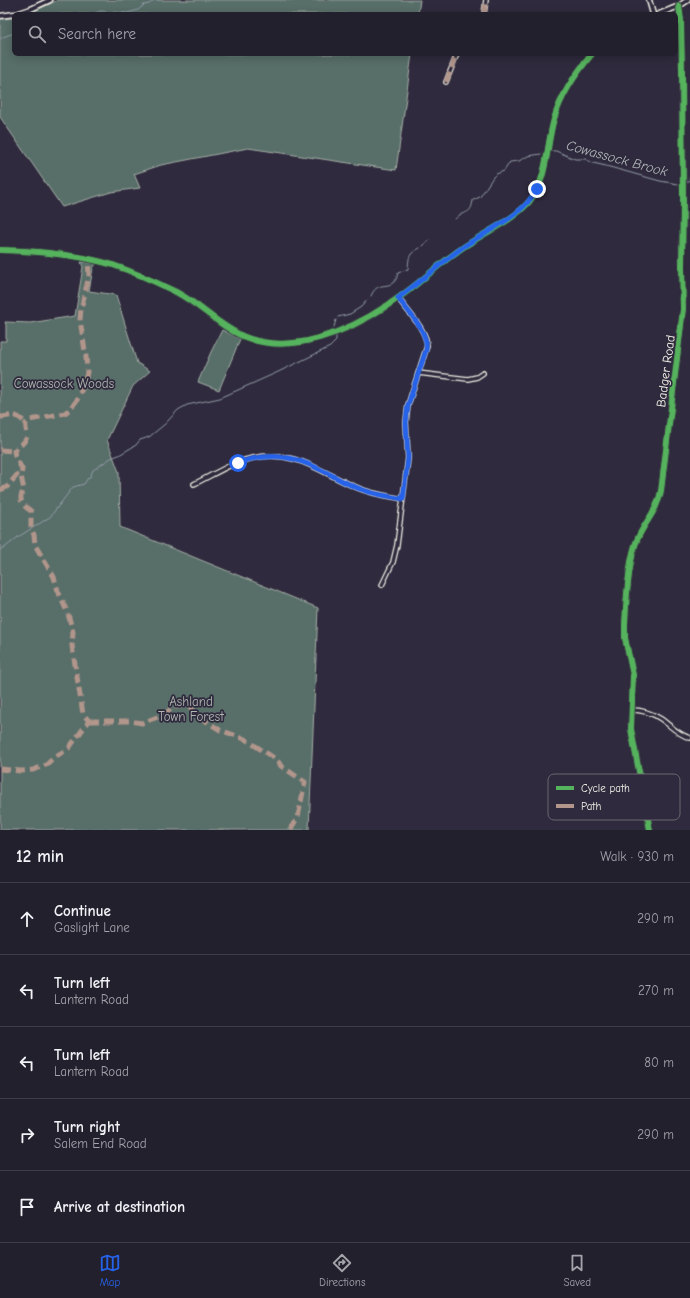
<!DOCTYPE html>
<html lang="en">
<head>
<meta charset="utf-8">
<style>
	:root { --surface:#23202e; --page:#2f2d3a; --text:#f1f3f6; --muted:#a3a3aa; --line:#403e4a; --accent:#2563eb }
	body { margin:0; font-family:"Comic Neue",sans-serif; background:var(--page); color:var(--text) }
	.stop { position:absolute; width:12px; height:12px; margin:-9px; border:3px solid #2563eb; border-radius:50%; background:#fff }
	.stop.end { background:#2563eb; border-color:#fff; box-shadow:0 1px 4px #0008 }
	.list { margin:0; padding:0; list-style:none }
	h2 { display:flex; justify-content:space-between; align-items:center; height:52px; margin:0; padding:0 16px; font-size:17px }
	h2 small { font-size:13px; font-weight:400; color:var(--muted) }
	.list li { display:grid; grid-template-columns:26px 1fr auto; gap:12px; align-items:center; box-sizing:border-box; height:72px; padding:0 16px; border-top:1px solid var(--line) }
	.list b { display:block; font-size:15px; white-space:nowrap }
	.list p { margin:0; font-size:13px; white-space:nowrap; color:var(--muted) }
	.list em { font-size:13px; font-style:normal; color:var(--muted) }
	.icon { flex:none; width:22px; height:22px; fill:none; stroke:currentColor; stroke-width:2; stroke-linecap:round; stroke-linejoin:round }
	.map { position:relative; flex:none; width:690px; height:830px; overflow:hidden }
	.search { position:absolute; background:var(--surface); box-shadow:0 2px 10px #0003; left:12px; right:12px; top:12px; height:44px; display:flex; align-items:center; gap:10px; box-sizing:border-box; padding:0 14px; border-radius:6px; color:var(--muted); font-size:15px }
	.sheet { height:412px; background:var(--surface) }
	nav { display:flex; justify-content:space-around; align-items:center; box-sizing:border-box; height:56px; border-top:1px solid var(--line); background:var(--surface); font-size:11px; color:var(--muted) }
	nav a { display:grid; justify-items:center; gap:2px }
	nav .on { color:var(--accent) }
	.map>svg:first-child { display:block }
</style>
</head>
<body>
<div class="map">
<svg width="690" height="830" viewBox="0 0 690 830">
	<rect width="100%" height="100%" fill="#2f2a3d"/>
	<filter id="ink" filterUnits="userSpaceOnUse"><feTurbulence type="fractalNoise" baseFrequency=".025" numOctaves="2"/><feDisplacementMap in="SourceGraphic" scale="8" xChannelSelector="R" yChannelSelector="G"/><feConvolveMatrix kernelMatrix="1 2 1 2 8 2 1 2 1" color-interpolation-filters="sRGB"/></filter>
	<g filter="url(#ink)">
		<path fill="#586e69" stroke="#a6b0a8" d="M58,0h362l-2,14h-390z
			M14,18v36h398l-16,116 -148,-22 -87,17 -27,9 6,14 -29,4 -49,15 -62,-90v-98z
			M81,262l15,2 -3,4 -4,23 27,4 21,68 13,8 -17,15 -26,54 12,32 1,55 198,81 -9,222h-309v-489h6v-16l-1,-3 25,1 45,-7 8,-49z
			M222,330l18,9 -21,51 -21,-8 13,-30z"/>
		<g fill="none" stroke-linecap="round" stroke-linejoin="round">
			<path stroke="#929da7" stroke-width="1" d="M92,14l9,-3 26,2 11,-3 6,-5 5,-1 5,-4h5
				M0,39l3,-2 11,-4
				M551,151h5l19,8h10l8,4 13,3 54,15 18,3
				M687,182l2,-1 1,-4
				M455,219c9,-10 16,-2 18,-19l7,-3 13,-20 3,-3 8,-3 6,-9 9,-1 9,-5 13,-2
				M423,246l7,-6
				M371,296c6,-15 15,-7 23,-14 3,-3 3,-6 4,-9l10,-4c1,-12 0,-15 12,-21
				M338,317l12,-3 11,-7 7,-8
				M334,327l2,-7
				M0,549h3l15,-12 32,-20 23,-30 11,-3 4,-6 2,-1 3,-7 18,-12 8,-3 17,-10 4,-5 9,-3 16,-13 13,-14 9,-5 33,-7 56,-25 54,-26 6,-6v-5"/>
			<defs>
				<path id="minor" d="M484,14l2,-14
					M446,82l11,-28
					M418,373l50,6 9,-2 6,-4
					M194,484c19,-9 38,-22 59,-26 43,-9 68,15 105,30 14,6 30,8 45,11
					M382,585l11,-23 4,-17 11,-87 -2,-36 2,-17 19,-59c0,-16 -20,-35 -29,-48
					M631,710c10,0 21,3 30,9 10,7 16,15 29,19"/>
				<path id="tertiary" d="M649,0l4,14
					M16,14l15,-5 19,-9
					M659,14l20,-8 9,-6
					M0,16l14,-2
					M0,250c37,1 77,4 113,15 21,7 43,17 63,27 25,13 44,35 69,45 47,19 104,-6 143,-32 17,-11 33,-24 48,-37 11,-9 22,-18 34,-25 20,-13 43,-23 59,-41 19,-22 17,-56 25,-83 7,-24 22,-46 38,-65
					M650,830l-19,-101 2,-54 -8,-37v-13c1,-23 3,-64 12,-85 8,-19 20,-28 24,-49l22,-182 -1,-42 1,-66 -1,-130 -1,-51 -2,-14"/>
			</defs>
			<use href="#minor" stroke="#f4f1e8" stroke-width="6"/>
			<use href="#tertiary" stroke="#f4f1e8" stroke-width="7"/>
			<use href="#minor" stroke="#2f2a3d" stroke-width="3.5"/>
			<use href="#tertiary" stroke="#2f2a3d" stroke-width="4"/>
			<path stroke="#b2968c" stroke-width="5" stroke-dasharray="10 5" stroke-linecap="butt" d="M484,14l2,-14
				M446,82l11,-28
				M0,417c15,-1 13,-5 26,6
				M0,450l14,1
				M0,490l7,-3 15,-18 -7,-13 -1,-5c4,-5 12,-8 13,-15 0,-5 -2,-8 -1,-13l4,-3 35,-7 6,-5 6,-8 8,-18 2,-10 -1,-15 -6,-37 1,-11 8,-33 -1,-16
				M89,721h41l12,2 23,-9 8,-7 12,-2 6,3 6,7 23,15 25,9 32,21 4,6 24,16 -7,35 -8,13
				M0,769l21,2 12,-1 13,-5 10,-9 13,-8 20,-27 -6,-7 -11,-68 1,-14 -5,-18 -10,-23 -4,-14 -19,-32 -1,-10 -3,-7v-17c-8,-5 -14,-12 -7,-21l-3,-14 1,-7"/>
			<defs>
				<path id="cycleway" d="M0,250c37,1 77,4 113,15 21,7 43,17 63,27 25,13 44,35 69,45 47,19 104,-6 143,-32 17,-11 33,-24 48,-37 11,-9 22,-18 34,-25 20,-13 43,-23 59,-41 19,-22 17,-56 25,-83 7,-24 22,-46 38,-65
					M650,830l-19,-101 2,-54 -8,-37v-13c1,-23 3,-64 12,-85 8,-19 20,-28 24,-49l22,-182 -1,-42 1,-66 -1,-130 -1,-51 -2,-14"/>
			</defs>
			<use href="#cycleway" stroke="#2f2a3d" stroke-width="8"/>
			<use href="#cycleway" stroke="#56b35d" stroke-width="6"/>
		</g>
	</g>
	<g fill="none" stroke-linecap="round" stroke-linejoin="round" filter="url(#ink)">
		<path stroke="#2563eb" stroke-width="5" d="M238,463c38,-14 64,-4 97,14 9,5 19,10 28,13 13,5 27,6 40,9l5,-41 -2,-36 2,-17 18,-55c3,-18 -17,-37 -28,-52 22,-16 43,-35 65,-51 26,-18 58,-29 74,-58"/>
	</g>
	<g text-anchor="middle" stroke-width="3.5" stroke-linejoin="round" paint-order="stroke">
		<g font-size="13" fill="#f4f1e8" stroke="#2f2a3d">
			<text transform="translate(665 371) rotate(-82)" y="5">Badger Road</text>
		</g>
		<g font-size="13" fill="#aeb6af" stroke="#2f2a3d">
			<text x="64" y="388">Cowassock Woods</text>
			<text x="191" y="706">Ashland<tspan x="191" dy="15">Town Forest</tspan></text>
		</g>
		<g font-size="14" font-style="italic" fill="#b2b9bc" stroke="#2f2a3d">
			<text transform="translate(617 158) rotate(15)" y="5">Cowassock Brook</text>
		</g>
	</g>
	<rect x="548" y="774" width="132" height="46" rx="6" fill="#2f2a3d" stroke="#6a6670" stroke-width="1"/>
	<rect x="556" y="786" width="18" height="4" fill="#56b35d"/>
	<rect x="556" y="804" width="18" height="4" fill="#b2968c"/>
	<g font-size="11" fill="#f4f1e8">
		<text x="581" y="792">Cycle path</text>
		<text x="581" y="810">Path</text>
	</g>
</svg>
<div class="stop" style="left:238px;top:463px"></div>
<div class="stop end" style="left:537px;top:189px"></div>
<div class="search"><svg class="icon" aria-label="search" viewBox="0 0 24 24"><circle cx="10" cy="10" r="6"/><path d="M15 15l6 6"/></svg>Search here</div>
</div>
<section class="sheet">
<h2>12 min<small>Walk · 930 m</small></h2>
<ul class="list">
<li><svg class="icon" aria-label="ahead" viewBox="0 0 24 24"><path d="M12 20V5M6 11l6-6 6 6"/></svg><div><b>Continue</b><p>Gaslight Lane</p></div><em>290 m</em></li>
<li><svg class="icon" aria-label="left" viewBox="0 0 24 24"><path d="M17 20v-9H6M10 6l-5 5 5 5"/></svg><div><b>Turn left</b><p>Lantern Road</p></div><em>270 m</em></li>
<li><svg class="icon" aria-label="left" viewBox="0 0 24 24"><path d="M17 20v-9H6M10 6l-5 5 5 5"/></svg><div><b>Turn left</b><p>Lantern Road</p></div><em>80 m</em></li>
<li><svg class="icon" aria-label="right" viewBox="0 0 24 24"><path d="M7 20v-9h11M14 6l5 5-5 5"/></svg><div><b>Turn right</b><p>Salem End Road</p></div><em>290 m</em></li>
<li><svg class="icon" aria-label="arrive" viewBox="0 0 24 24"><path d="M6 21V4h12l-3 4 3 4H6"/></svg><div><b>Arrive at destination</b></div></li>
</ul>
</section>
<nav>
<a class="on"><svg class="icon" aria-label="map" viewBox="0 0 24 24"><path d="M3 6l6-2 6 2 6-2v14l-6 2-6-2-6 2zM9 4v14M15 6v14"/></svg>Map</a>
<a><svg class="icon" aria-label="directions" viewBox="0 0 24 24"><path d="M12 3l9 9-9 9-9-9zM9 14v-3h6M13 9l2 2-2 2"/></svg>Directions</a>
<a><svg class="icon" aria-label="saved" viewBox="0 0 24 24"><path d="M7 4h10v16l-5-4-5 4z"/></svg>Saved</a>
</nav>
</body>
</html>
